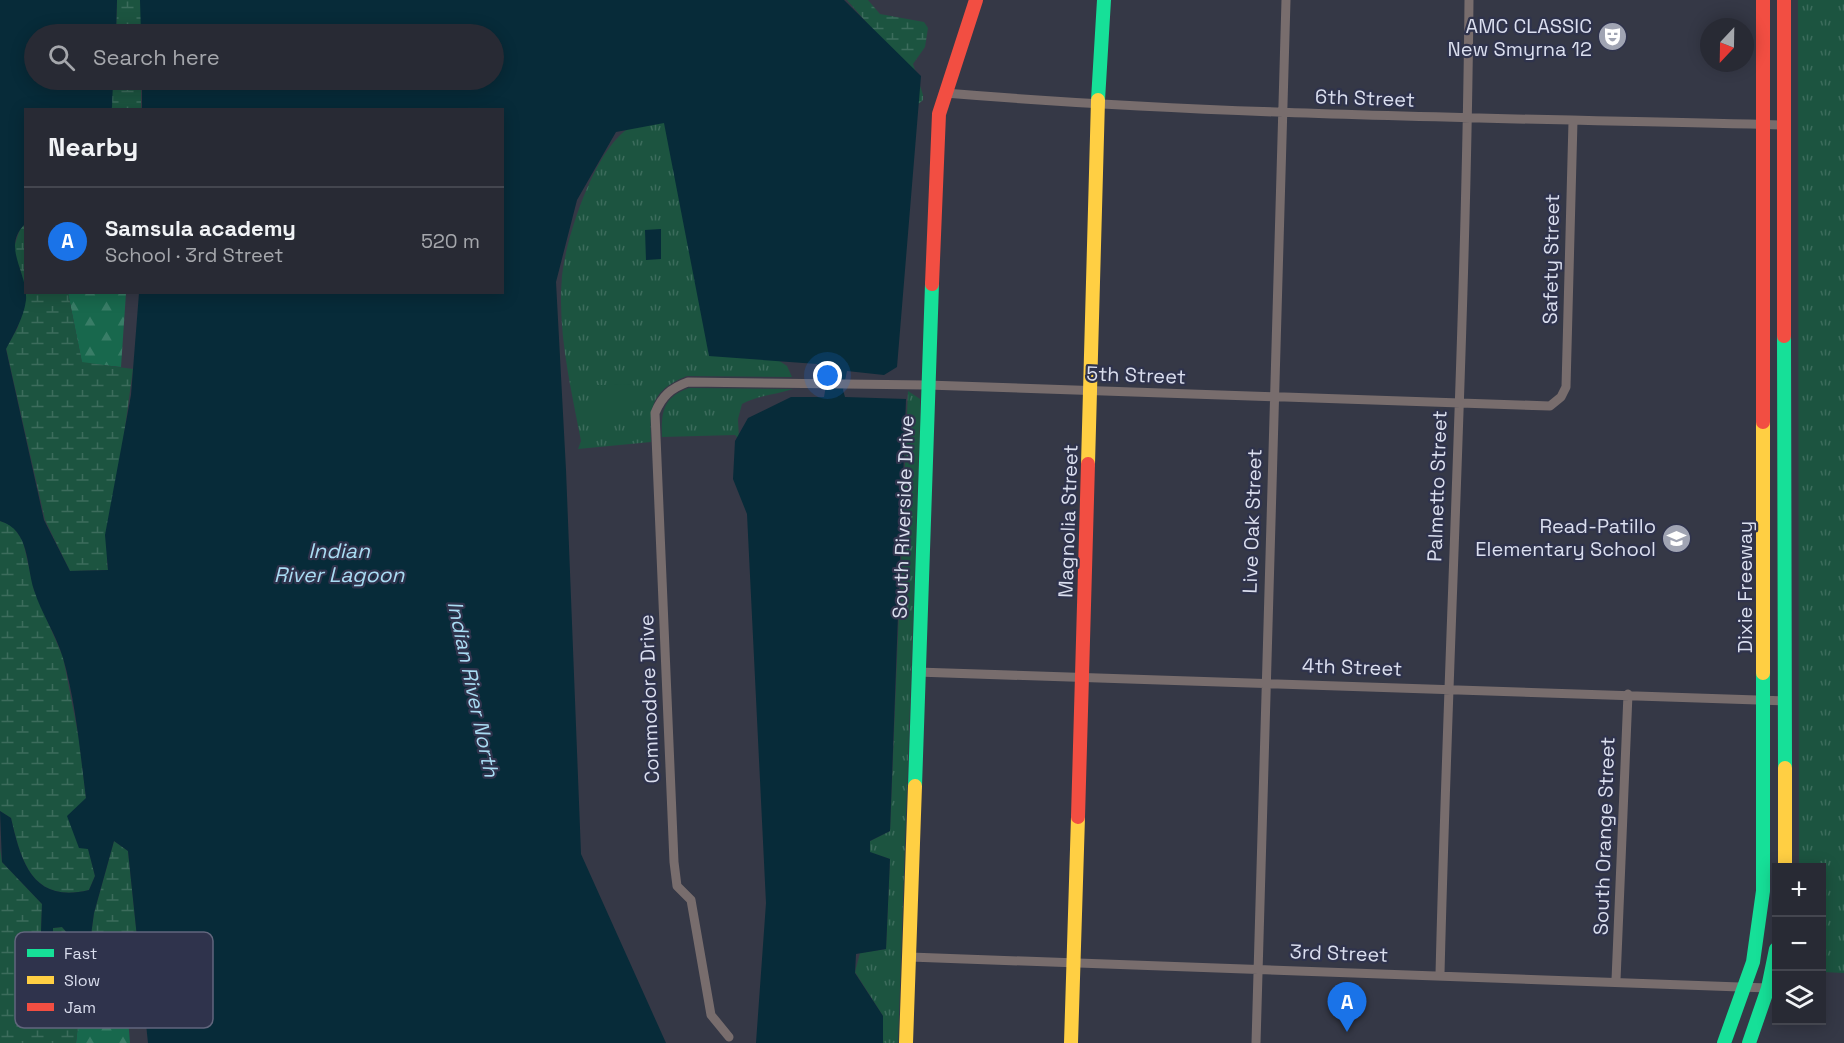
<!DOCTYPE html>
<html lang="en">
<head>
<meta charset="utf-8">
<style>
	:root { --surface:#282a34; --page:#343640; --text:#f1f3f6; --muted:#a5a7ac; --line:#44464f; --accent:#1a73e8 }
	body { margin:0; font-family:"Space Grotesk",sans-serif; background:var(--page); color:var(--text) }
	.controls { position:absolute; right:18px; bottom:18px; display:grid; overflow:hidden; border-radius:0px; box-shadow:0 3px 15px #0003 }
	.controls button { width:54px; height:54px; display:grid; place-items:center; padding:0; border:0; border-bottom:2px solid var(--line); background:var(--surface); color:var(--text); font:30px sans-serif }
	.compass { position:absolute; left:1700px; top:18px; width:54px; height:54px; border-radius:50%; background:var(--surface); box-shadow:0 3px 15px #0003; rotate:202deg }
	.you { position:absolute; left:828px; top:376px; width:21px; height:21px; margin:-15px; border:4px solid #fff; border-radius:50%; background:#1a73e8; box-shadow:0 0 0 9px #1a73e833 }
	.badge { display:grid; place-items:center; width:39px; height:39px; border-radius:50%; background:var(--accent); color:#fff; font-size:20px; font-weight:700 }
	.pin { position:absolute; translate:-50% -50px; filter:drop-shadow(0 2px 3px #0008) }
	.pin::after { content:''; position:absolute; top:32px; width:21px; height:18px; background:inherit; clip-path:polygon(0 0,100% 0,50% 100%) }
	.list { margin:0; padding:0; list-style:none }
	h2 { display:flex; justify-content:space-between; align-items:center; height:78px; margin:0; padding:0 24px; font-size:26px }
	h2 small { font-size:20px; font-weight:400; color:var(--muted) }
	.list li { display:grid; grid-template-columns:39px 1fr auto; gap:18px; align-items:center; box-sizing:border-box; height:108px; padding:0 24px; border-top:2px solid var(--line) }
	.list b { display:block; font-size:22px; white-space:nowrap }
	.list p { margin:0; font-size:20px; white-space:nowrap; color:var(--muted) }
	.list em { font-size:20px; font-style:normal; color:var(--muted) }
	.icon { flex:none; width:33px; height:33px; fill:none; stroke:currentColor; stroke-width:2; stroke-linecap:round; stroke-linejoin:round }
	.map { position:relative; flex:none; width:1844px; height:1043px; overflow:hidden }
	.search { position:absolute; background:var(--surface); box-shadow:0 3px 15px #0003; left:24px; top:24px; width:480px; height:66px; display:flex; align-items:center; gap:15px; box-sizing:border-box; padding:0 21px; border-radius:33px; color:var(--muted); font-size:22px }
	.panel { position:absolute; background:var(--surface); box-shadow:0 3px 15px #0003; left:24px; top:108px; width:480px; height:186px; border-radius:0px }
	.map>svg:first-child { display:block }
</style>
</head>
<body>
<div class="map">
<svg width="1844" height="1043" viewBox="0 0 1844 1043">
	<defs>
		<pattern id="grass-tufts" width="24" height="20" patternUnits="userSpaceOnUse" patternTransform="scale(1.5)"><rect width="24" height="20" fill="#1c5440"/><path d="M3 7l-1-3M5 7V3M7 7l1-3M15 17l-1-3M17 17v-4M19 17l1-3" fill="none" stroke="#3c6c5c"/></pattern>
		<pattern id="forest-firs" width="22" height="20" patternUnits="userSpaceOnUse" patternTransform="scale(1.5)"><rect width="22" height="20" fill="#18684d"/><path d="M5 1l3.5 6h-7zM16 11l3.5 6h-7z" fill="#397d67"/></pattern>
		<pattern id="wetland-marsh" width="20" height="14" patternUnits="userSpaceOnUse" patternTransform="scale(1.5)"><rect width="20" height="14" fill="#1c5440"/><path d="M1 5h8M5 5V1M11 12h8M15 12V8" fill="none" stroke="#3c6c5c"/></pattern>
	</defs>
	<rect width="100%" height="100%" fill="#353846"/>
	<path fill="url(#grass-tufts)" d="M1798,0h46v973l-22,-1v-104l-23,-1z
		M665,119l104,235 18,12 5,11 -105,-1c-35,14 -38,30 -36,66l-73,7 3,-8c-10,-53 -24,-110 -19,-165 4,-38 35,-138 75,-152 9,-3 19,-3 28,-5z
		M689,388l104,1c-18,6 -34,6 -51,15l-4,15 1,20 -4,-4 -73,2c-1,-25 1,-40 27,-49z
		M908,391l12,8v22l-22,622h-15v-27l-28,-44 5,-19 26,-4 4,-90 -21,-7 1,-11 20,-10z"/>
	<path fill="url(#forest-firs)" d="M68,293h58l-5,74 -39,-4z
		M127,1006l3,37h-54l2,-18 13,-14z"/>
	<path fill="url(#wetland-marsh)" d="M117,0h25l-1,34h-25z
		M847,0h21l12,14 44,8 4,6 -3,19 -12,17 10,31v5l-8,7 -22,-54z
		M113,80h28v29l-30,1z
		M25,224l1,68 42,1 14,69 51,7 -26,190 1,11 -38,1 -25,-51 -39,-172 12,-21 4,-52 -9,-25 7,-21z
		M0,521l12,4 11,16 11,49 29,67 16,82 7,59 -7,50h9l7,28 -6,14c-56,14 -68,-28 -78,-72l-11,-7z
		M114,841l14,10 16,153 -53,7 -13,14 -2,18h-76v-195l2,14 40,42 -2,56 12,13 1,-45 9,-1 21,24 6,-1 5,-37z"/>
	<path fill="#1c5440" d="M614,384l17,1v37h-17z
		M591,385h17v37h-17z"/>
	<path fill="#072b39" d="M0,0h117l-1,34h-82v46h79l-1,27 -1,3h-85l-1,114c-24,23 3,48 1,76 -2,17 -12,34 -20,49l38,171 26,51 38,-1 -3,-35 26,-140 8,-102 363,-1v-182l-360,-1v-29h352v-46h-353l-1,-34h704l77,76 -24,291 -13,8 -37,-4 -4,19 2,7 61,2 -16,432 -20,10v11l20,7 -4,90 -30,5 -1,19 28,43v27h-127l10,-140 -19,-389 -14,-35 2,-38 13,-23 43,-21h33l4,-22 -11,-11 -108,-8 -45,-233 -48,9 -39,68 -21,82 10,188 15,384 85,189h-518l-20,-192 -14,-10 -20,72 -5,37 -6,1 -21,-24 -9,1 -1,45 -6,2 -6,-15 2,-56 -40,-42 -2,-51 11,7c10,44 22,86 78,72l6,-14 -7,-27 -9,-1 -12,-32 19,-18c-6,-46 -10,-95 -23,-140 -7,-24 -22,-45 -29,-68 -8,-25 -4,-60 -34,-69z
		M661,229v30l-15,1 -1,-30z"/>
	<g fill="none" stroke-linecap="round" stroke-linejoin="round">
		<path stroke="#786d6d" stroke-width="9" d="M945,93c279,23 559,25 839,32
			M917,672l868,29
			M910,957l858,31
			M1440,974c8,-324 26,-649 29,-974
			M1616,980l12,-286
			M729,1037l-18,-22 -20,-115 -14,-14 -3,-24 -19,-449c7,-17 16,-25 33,-31l239,3 623,21 11,-9 5,-10 7,-266
			M1256,1043l30,-1043"/>
		<path stroke="#16e098" stroke-width="14" d="M1098,100l6,-100
			M1784,336l1,432
			M915,786l17,-502
			M1724,1043l29,-81 10,-71v-218
			M1749,1043l19,-55 8,-39"/>
		<path stroke="#ffcf43" stroke-width="14" d="M1763,422v251
			M1088,464l10,-364
			M1785,768v100
			M906,1043l9,-257
			M1071,1043l7,-226"/>
		<path stroke="#f24e42" stroke-width="14" d="M1763,0v422
			M1784,0v336
			M932,284l7,-170 37,-114
			M1078,817l10,-353"/>
	</g>
	<defs>
		<symbol id="theatre-disc" viewBox="-11 -11 22 22"><circle r="9.5" fill="#a0a4b3" stroke="#2f334c"/><path d="M-5-5.5Q0-4 5-5.5V0Q5 5 0 6Q-5 5-5 0ZM-3.3-2.5H-1v1.5H-3.3ZM1-2.5H3.3v1.5H1ZM-2.8 1Q0 5.5 2.8 1Z" fill="#fff"/></symbol>
		<symbol id="school-disc" viewBox="-11 -11 22 22"><circle r="9.5" fill="#a0a4b3" stroke="#2f334c"/><path d="M0-5L7-2L0 1L-7-2ZM-4 1L0 2.5L4 1V4Q0 6-4 4Z" fill="#fff"/></symbol>
	</defs>
	<g fill-rule="evenodd">
		<use href="#theatre-disc" x="1596" y="20" width="33" height="33"/>
		<use href="#school-disc" x="1660" y="522" width="33" height="33"/>
	</g>
	<g text-anchor="middle" stroke-width="4.5" stroke-linejoin="round" paint-order="stroke">
		<g font-size="20" fill="#dadeee" stroke="#2f334c" text-anchor="end">
			<text x="1592" y="33">AMC CLASSIC<tspan x="1592" dy="23">New Smyrna 12</tspan></text>
			<text x="1656" y="533">Read-Patillo<tspan x="1656" dy="23">Elementary School</tspan></text>
		</g>
		<g font-size="20" fill="#dadeee" stroke="#2f334c">
			<text transform="translate(1365 98) rotate(2)" y="7">6th Street</text>
			<text transform="translate(1551 259) rotate(-89)" y="7">Safety Street</text>
			<text transform="translate(1136 375) rotate(2)" y="7">5th Street</text>
			<text transform="translate(1437 486) rotate(-88)" y="7">Palmetto Street</text>
			<text transform="translate(903 517) rotate(-88)" y="7">South Riverside Drive</text>
			<text transform="translate(1068 521) rotate(-88)" y="7">Magnolia Street</text>
			<text transform="translate(1252 521) rotate(-88)" y="7">Live Oak Street</text>
			<text transform="translate(1745 587) rotate(-90)" y="7">Dixie Freeway</text>
			<text transform="translate(1352 667) rotate(2)" y="7">4th Street</text>
			<text transform="translate(649 699) rotate(-92)" y="7">Commodore Drive</text>
			<text transform="translate(1604 836) rotate(-88)" y="7">South Orange Street</text>
			<text transform="translate(1339 953) rotate(2)" y="7">3rd Street</text>
		</g>
		<g font-size="21" font-style="italic" fill="#a9dcf3" stroke="#2f334c">
			<text x="339" y="558">Indian<tspan x="339" dy="24">River Lagoon</tspan></text>
			<text transform="translate(473 689) rotate(78)" y="7">Indian River North</text>
		</g>
	</g>
	<rect x="15" y="932" width="198" height="96" rx="9" fill="#2f334c" stroke="#62667d" stroke-width="1.5"/>
	<rect x="27" y="949" width="27" height="8" fill="#16e098"/>
	<rect x="27" y="976" width="27" height="8" fill="#ffcf43"/>
	<rect x="27" y="1003" width="27" height="8" fill="#f24e42"/>
	<g font-size="16" fill="#dadeee">
		<text x="64" y="959">Fast</text>
		<text x="64" y="986">Slow</text>
		<text x="64" y="1013">Jam</text>
	</g>
</svg>
<div class="controls">
<button>+</button>
<button>−</button>
<button><svg class="icon" aria-label="layers" viewBox="0 0 24 24"><path d="M12 4l9 5-9 5-9-5zM3 14l9 5 9-5"/></svg></button>
</div>
<svg class="compass" viewBox="-18 -18 36 36"><path d="M0-13l5 13h-10z" fill="#e53935"/><path d="M0 13l5-13h-10z" fill="#a5a7ac"/></svg>
<div class="you"></div>
<div class="pin badge" style="left:1347px;top:1032px">A</div>
<div class="search"><svg class="icon" aria-label="search" viewBox="0 0 24 24"><circle cx="10" cy="10" r="6"/><path d="M15 15l6 6"/></svg>Search here</div>
<section class="panel">
<h2>Nearby<small></small></h2>
<ul class="list">
<li><span class="badge">A</span><div><b>Samsula academy</b><p>School · 3rd Street</p></div><em>520 m</em></li>
</ul>
</section>
</div>
</body>
</html>
